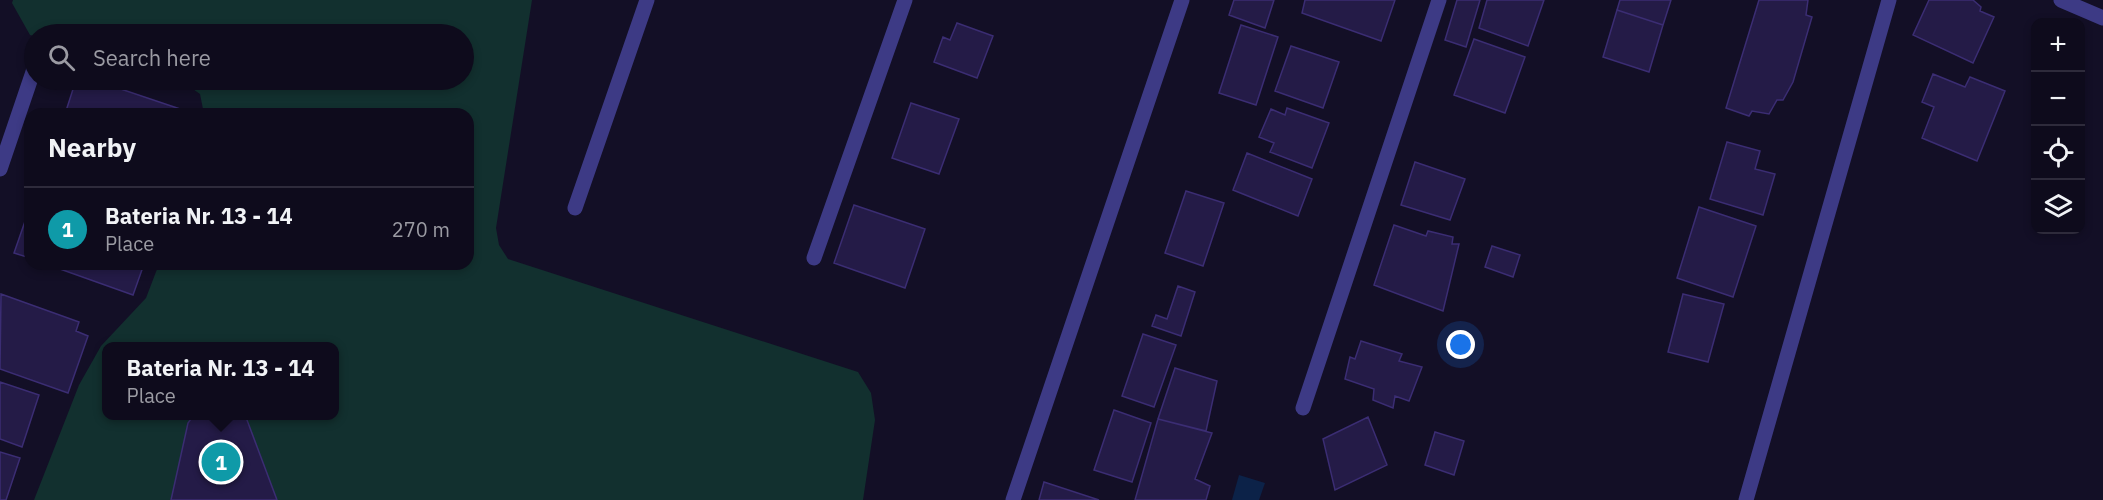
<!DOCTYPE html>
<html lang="en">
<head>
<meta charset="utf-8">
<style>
	:root { --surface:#0e0b1c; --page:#1c1929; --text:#f1f3f6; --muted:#9b9ba3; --line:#2e2b3b; --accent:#00e5ff }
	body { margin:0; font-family:"IBM Plex Sans",sans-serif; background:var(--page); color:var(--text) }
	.controls { position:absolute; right:18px; top:18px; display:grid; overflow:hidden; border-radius:12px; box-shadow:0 3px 9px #0003 }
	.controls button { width:54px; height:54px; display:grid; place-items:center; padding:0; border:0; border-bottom:2px solid var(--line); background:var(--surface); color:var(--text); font:30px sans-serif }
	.you { position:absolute; left:1461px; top:345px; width:21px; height:21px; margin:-15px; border:4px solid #fff; border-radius:50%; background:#1a73e8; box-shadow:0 0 0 9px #1a73e833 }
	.badge { display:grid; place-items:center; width:39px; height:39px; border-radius:50%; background:var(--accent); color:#fff; font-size:20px; font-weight:700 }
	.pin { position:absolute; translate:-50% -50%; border:3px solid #fff; box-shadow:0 2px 6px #0006 }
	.popup { position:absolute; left:102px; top:342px; width:237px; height:78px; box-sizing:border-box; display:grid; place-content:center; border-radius:12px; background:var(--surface); filter:drop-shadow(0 2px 4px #0005); font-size:20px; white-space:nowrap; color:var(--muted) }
	.popup b { font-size:22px; color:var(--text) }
	.popup::after { content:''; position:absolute; left:50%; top:100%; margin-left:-12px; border:12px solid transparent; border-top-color:var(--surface) }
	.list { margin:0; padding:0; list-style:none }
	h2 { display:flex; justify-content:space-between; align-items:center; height:78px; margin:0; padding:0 24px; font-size:26px }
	h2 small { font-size:20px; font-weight:400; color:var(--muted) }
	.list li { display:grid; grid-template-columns:39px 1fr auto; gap:18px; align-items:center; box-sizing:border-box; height:84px; padding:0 24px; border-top:2px solid var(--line) }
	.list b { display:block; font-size:22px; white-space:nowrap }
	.list p { margin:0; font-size:20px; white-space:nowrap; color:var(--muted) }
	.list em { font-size:20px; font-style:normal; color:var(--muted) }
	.icon { flex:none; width:33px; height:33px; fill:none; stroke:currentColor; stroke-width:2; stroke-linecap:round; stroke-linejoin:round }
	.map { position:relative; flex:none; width:2103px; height:500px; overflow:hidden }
	.search { position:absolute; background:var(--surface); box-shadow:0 3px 9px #0003; left:24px; top:24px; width:450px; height:66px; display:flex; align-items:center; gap:15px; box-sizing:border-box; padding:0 21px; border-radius:33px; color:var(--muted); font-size:22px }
	.panel { position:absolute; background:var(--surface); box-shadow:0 3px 9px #0003; left:24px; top:108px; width:450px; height:162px; border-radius:18px }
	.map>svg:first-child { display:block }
</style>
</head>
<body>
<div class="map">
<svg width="2103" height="500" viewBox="0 0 2103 500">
	<rect width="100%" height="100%" fill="#130f26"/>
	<path fill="#12302f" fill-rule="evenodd" d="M13,0h519l-36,228 3,17 9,14 350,113 13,21 4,27 -12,80h-829l45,-115 22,-39 45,-48 13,-34h309v-150h-264l-4,-20 -20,-14h284v-46h-430v2l-4,-1 -18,-32zM107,346h228v70h-228z"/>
	<path fill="#0c2248" d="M1239,475l26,8 -6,17h-27z"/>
	<path fill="#241b47" stroke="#3b2d73" stroke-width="1.5" d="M1234,0h40l-9,28 -36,-13z
		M1305,0h90l-14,41 -79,-28z
		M1457,0h23l-14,47 -21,-7z
		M1487,0h57l-16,46 -49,-18z
		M1620,0h51l-8,25 -46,-15z
		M1759,0h49l-2,15 6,2 -19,65 -10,18h-6l-8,14 -17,-3 -3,5 -23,-8z
		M1929,0h44l8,7 -1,4 14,6 -21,46 -60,-28z
		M1617,10l46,15 -14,47 -46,-15z
		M957,23l36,13 -16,42 -43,-16 9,-25 7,3z
		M1241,25l37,12 -22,68 -37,-12z
		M1474,39l51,18 -20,56 -51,-18z
		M1291,46l48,16 -16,46 -48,-17z
		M1933,74l32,13 5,-10 35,14 -28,70 -55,-23 12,-31 -12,-5z
		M76,80h18l101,34h-130z
		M911,103l48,16 -20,55 -47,-16z
		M1287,108l42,15 -17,45 -42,-16 4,-9 -15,-6 12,-28 14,6z
		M1727,142l33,9 -5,18 20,5 -12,41 -53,-16z
		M1247,153l65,26 -14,37 -65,-26z
		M1415,162l50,17 -15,41 -49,-15z
		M1186,191l38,12 -21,63 -38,-13z
		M854,205l71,24 -20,59 -71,-25z
		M30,207v51l-16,-5z
		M1699,207l57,19 -23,71 -56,-19z
		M1394,225l32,11 2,-5 25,6 -1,7h7l-16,67 -69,-26z
		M1492,246l28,9 -7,22 -28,-10z
		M46,264h98l-11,31z
		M1178,286l17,6 -14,44 -29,-10 4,-11 11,4z
		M1,294l78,28 -3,9 12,5 -20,57 -68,-24z
		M1683,294l41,10 -16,58 -40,-10z
		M1143,334l33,11 -22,62 -32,-11z
		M1361,341l41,13 -3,7 23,6 -13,34 -14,-5 -2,12 -20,-8 1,-11 -29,-10 5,-22 5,2z
		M1175,368l42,13 -11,50 -48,-12z
		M0,382l39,13 -17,52 -22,-8z
		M1114,410l37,13 -19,59 -38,-12z
		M193,416h51l3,4 30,80h-106l17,-77z
		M1368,417l19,48 -52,25 -12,-51z
		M1158,419l54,14 -17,46 15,7 -4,14h-71z
		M1435,432l29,9 -10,34 -29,-10z
		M0,452l20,6 -14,42h-6z
		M1044,482l55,18h-60z"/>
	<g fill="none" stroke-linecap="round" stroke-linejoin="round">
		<path stroke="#3d3a85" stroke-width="15" d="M0,169l34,-100"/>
		<path stroke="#3d3a85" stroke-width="15" d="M2061,0l42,18
			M575,208l72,-208
			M814,258l91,-258
			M1303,408l136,-408
			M1013,500l169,-500
			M1746,500l143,-500"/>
	</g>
</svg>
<div class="controls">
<button>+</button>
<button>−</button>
<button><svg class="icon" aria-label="locate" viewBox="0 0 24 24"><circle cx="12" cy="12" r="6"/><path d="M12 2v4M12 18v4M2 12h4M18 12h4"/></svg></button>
<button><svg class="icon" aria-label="layers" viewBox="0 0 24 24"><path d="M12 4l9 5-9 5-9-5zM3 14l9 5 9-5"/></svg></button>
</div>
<div class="you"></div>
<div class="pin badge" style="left:221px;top:462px;background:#0f9aa8">1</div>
<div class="popup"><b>Bateria Nr. 13 - 14</b>Place</div>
<div class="search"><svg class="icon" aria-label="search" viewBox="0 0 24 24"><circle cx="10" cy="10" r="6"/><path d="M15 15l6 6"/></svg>Search here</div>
<section class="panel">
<h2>Nearby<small></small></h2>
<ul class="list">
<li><span class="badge" style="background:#0f9aa8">1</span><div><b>Bateria Nr. 13 - 14</b><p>Place</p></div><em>270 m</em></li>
</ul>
</section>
</div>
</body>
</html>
